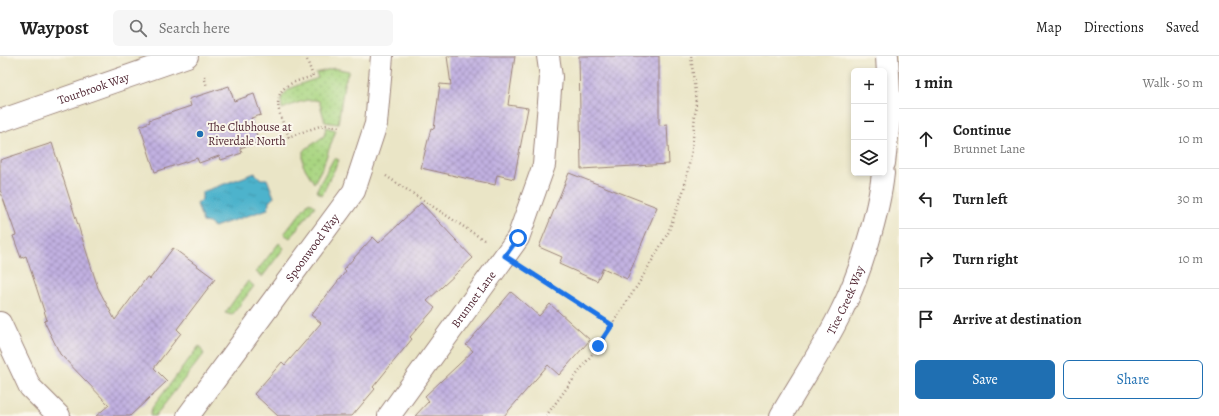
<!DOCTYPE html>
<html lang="en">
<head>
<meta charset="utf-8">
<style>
	:root { --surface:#fff; --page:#f6f6f6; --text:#222; --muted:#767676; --line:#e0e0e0; --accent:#1f6fb2 }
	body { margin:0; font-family:Alegreya,serif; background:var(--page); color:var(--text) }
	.controls { position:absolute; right:12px; top:12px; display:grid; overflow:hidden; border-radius:6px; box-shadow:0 2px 6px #0003 }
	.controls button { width:36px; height:36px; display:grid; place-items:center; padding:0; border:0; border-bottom:1px solid var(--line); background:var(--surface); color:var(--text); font:20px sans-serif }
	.stop { position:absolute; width:12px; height:12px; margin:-9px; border:3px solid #1a73e8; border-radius:50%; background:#fff }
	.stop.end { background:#1a73e8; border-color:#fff; box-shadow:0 1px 4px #0008 }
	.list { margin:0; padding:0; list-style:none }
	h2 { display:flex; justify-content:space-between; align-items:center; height:52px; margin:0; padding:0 16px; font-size:17px }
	h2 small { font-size:13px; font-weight:400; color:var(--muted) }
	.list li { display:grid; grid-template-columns:26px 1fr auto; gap:12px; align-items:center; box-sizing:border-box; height:60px; padding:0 16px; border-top:1px solid var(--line) }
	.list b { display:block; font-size:15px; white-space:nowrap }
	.list p { margin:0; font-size:13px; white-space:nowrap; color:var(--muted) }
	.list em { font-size:13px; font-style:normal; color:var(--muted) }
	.actions { display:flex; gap:8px; padding:12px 16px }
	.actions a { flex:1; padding:9px 0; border:1px solid var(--accent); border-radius:6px; text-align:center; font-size:14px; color:var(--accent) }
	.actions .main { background:var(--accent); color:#fff }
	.icon { flex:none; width:22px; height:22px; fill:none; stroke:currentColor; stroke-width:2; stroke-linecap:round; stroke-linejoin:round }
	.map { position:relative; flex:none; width:899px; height:360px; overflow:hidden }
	header { display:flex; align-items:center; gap:24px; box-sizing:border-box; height:56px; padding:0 20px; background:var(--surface); border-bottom:1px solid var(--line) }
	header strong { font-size:19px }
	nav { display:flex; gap:22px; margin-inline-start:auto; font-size:14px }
	.search { width:280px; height:36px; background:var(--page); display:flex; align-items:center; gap:10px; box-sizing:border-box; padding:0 14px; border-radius:6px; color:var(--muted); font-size:15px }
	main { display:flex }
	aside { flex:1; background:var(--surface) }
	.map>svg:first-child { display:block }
</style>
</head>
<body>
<header>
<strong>Waypost</strong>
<div class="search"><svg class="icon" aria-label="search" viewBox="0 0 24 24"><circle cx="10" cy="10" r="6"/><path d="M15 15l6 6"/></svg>Search here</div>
<nav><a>Map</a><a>Directions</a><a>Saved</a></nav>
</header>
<main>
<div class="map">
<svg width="899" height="360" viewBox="0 0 899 360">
	<defs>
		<pattern id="grass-dots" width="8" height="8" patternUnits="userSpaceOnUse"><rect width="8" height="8" fill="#a9d581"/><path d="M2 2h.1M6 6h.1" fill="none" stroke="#93b670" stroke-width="1.8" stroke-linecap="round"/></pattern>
		<pattern id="water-ripples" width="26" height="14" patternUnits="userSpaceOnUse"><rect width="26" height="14" fill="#4db3cc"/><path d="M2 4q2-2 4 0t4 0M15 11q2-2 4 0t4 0" fill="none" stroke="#4291a6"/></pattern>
		<pattern id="building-cross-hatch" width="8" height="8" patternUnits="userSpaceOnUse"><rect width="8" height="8" fill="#c1b1e1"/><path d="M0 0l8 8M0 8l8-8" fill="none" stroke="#9f8fb7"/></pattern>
	</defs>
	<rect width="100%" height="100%" fill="#fbf7ec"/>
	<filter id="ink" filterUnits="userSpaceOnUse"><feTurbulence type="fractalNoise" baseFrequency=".025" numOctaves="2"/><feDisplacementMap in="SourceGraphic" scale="8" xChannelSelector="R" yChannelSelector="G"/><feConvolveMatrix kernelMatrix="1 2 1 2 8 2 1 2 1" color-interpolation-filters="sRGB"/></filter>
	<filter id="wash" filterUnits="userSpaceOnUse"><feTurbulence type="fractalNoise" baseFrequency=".012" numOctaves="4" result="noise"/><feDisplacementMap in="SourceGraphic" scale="16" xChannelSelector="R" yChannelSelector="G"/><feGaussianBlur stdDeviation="0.9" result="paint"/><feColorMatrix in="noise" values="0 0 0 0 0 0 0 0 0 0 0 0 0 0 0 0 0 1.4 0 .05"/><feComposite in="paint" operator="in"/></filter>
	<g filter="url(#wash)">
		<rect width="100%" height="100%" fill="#eae5c6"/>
		<path fill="url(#grass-dots)" stroke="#7a7a56" d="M334,12l15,3 -5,13 -6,40 -13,-2 -6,-21c-12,-4 -26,4 -37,8 0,-2 -1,-6 -1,-9 3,-13 27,-18 37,-22l-2,-5z
			M326,71l10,3 -13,36 -9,17 -11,-18v-14l21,-15z
			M334,102l5,2 -17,35 -6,-4z
			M309,146l6,4 -25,32 -6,-4z
			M279,187l5,5 -22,29 -6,-5z
			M248,225l6,5 -22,29 -7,-2z
			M199,290l5,8 -49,62h-5l2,-8z"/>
		<path fill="url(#water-ripples)" stroke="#4c697c" d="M255,117l6,6h6l7,18 -5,5 -1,7 -54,18 -5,-4 -6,-1 -6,-18 5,-4v-8z"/>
		<g id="blocks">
			<path fill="url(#building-cross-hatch)" d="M447,0h68l-7,49 20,3 -14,71 -17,-4 -2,10 -74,-17 10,-40 3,1 6,-45 11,1z
				M579,0h80v69l8,-1 2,40 -88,5z
				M229,30l5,15 20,-7 7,21 -10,3 8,24 -19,6 2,5 -21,7 -2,-4 -20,7 -2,-5 -42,14 -15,-46 10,-4 -1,-2 42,-14 -2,-7z
				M52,87l46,145 17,32 32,-43 3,2 23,-31 42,31 -38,50 4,4 -27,35 13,13 -37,35h-34l13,-11 -49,-51 -16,-33 3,-1 -21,-64 -5,2 -8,-22 3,-1 -16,-45v-30z
				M569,117l88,34 -30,72 -24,-11 -6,13 -38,-17 3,-7 -23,-10z
				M421,147l52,55 -46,43 8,7 -25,29 2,2 -39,48 2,2 -23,27h-74l-24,-22 28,-32 3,3 36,-42 -10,-8 35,-44 -2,-2 29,-32 6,6z
				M511,236l28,24 11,-12 40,36 -31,35 -11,-10 -44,51h-89l14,-15 -4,-5 48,-45 -7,-6z"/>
		</g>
	</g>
	<g filter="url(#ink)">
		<use href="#blocks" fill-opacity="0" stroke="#9a8278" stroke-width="1"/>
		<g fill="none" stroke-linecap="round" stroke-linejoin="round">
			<defs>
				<g id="street">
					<path id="s1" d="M0,65l187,-65"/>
					<path d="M884,107l6,-51 -3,-56"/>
					<path d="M0,267l30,64 29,29"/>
					<path id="s2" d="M188,360l166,-225 22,-67 6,-68"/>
					<path id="s3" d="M389,360l129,-178 26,-73 7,-88 -3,-21"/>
					<path id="s4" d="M781,360c20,-35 44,-70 61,-106 18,-35 37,-98 41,-137"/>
				</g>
			</defs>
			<use href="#street" stroke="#9a8278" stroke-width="24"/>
			<path stroke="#9a8278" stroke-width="2.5" stroke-dasharray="1 3" stroke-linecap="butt" d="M204,20l3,11
				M289,81c-6,-15 -20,-39 -2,-51 7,-5 18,-7 26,-10l-6,-16
				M265,89l55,-19 7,-1 13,2
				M386,120l98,64
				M527,214l85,55
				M546,360l52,-70 41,-63 29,-50 16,-44 8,-39 4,-48 -5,-46"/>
			<use href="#street" stroke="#fff" stroke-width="22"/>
		</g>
	</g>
	<g fill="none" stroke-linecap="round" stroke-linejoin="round" filter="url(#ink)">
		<path stroke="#1a73e8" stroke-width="5" d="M518,182l-13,18 107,69 -14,21"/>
	</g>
	<circle fill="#1f6fb2" stroke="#fbf7ec" stroke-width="1.5" cx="200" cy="78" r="4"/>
	<g text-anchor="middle" stroke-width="4" stroke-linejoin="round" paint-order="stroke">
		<g font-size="12" fill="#4a1f2b" stroke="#fbf7ec">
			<text dy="4" stroke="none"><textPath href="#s1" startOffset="99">Tourbrook Way</textPath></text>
			<text dy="4" stroke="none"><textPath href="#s2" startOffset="209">Spoonwood Way</textPath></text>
			<text dy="4" stroke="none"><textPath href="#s4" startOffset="133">Tice Creek Way</textPath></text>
			<text dy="4" stroke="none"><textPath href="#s3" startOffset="144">Brunnet Lane</textPath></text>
		</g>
		<g font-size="12" fill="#4a1f2b" stroke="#fbf7ec" text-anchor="start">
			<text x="208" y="75">The Clubhouse at<tspan x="208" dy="14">Riverdale North</tspan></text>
		</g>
	</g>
</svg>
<div class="controls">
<button>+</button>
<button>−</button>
<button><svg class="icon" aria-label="layers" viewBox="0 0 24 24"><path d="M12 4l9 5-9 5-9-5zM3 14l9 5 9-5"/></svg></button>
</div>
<div class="stop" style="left:518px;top:182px"></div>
<div class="stop end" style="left:598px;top:290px"></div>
</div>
<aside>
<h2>1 min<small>Walk · 50 m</small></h2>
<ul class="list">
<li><svg class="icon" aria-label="ahead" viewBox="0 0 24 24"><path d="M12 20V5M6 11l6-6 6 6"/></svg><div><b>Continue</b><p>Brunnet Lane</p></div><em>10 m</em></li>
<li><svg class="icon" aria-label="left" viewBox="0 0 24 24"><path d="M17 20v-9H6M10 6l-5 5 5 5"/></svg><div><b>Turn left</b></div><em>30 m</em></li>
<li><svg class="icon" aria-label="right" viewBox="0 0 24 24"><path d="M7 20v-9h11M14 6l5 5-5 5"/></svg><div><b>Turn right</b></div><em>10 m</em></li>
<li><svg class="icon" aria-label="arrive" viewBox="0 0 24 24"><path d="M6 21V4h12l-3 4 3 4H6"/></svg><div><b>Arrive at destination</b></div></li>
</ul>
<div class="actions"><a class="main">Save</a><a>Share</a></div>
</aside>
</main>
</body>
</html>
